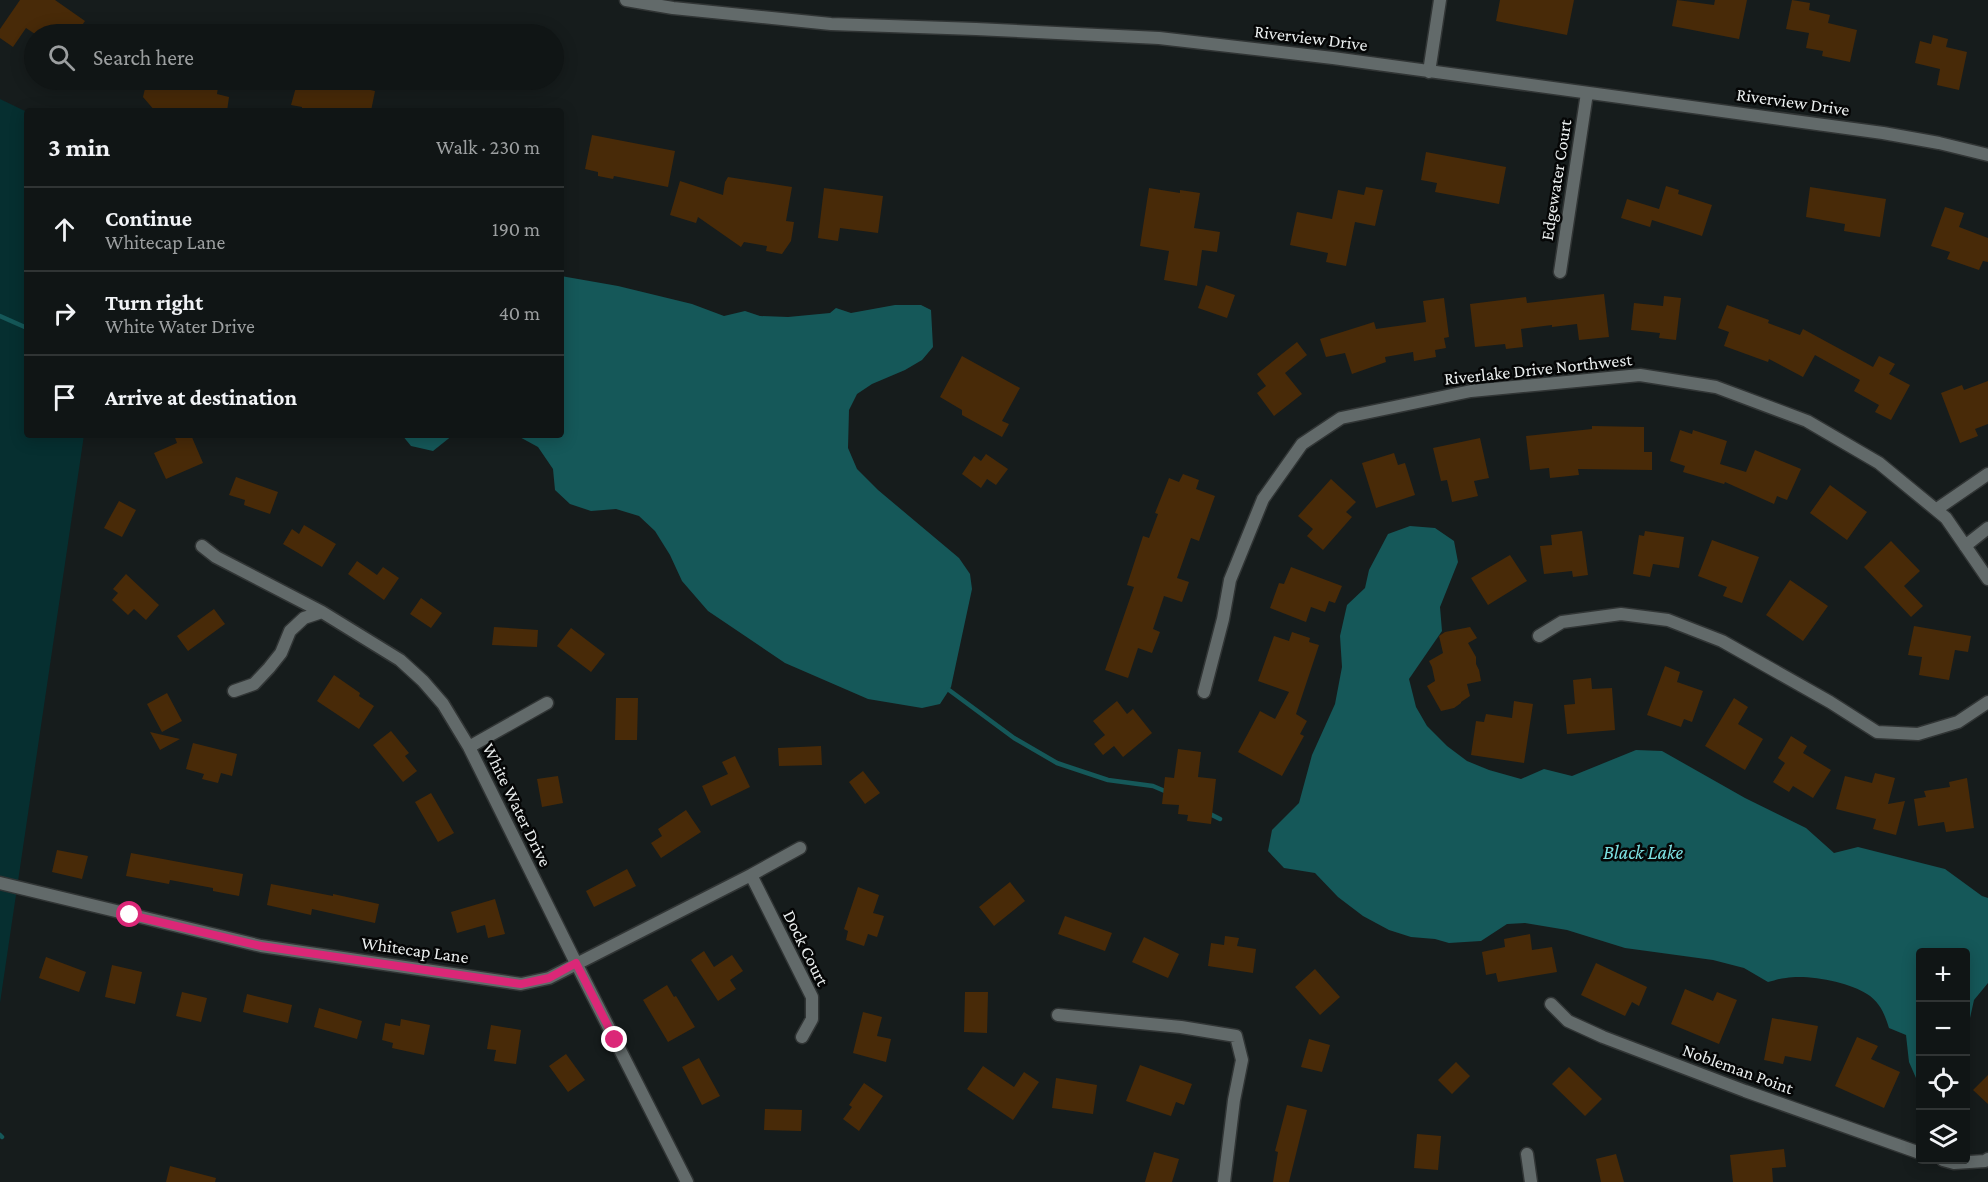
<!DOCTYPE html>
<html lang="en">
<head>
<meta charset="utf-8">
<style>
	:root { --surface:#101515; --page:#1e2222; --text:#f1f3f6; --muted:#9c9fa0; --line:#303434 }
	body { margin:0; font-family:"Crimson Pro",serif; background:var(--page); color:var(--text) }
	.controls { position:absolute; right:18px; bottom:18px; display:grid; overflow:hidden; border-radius:6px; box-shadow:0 3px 15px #0003 }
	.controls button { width:54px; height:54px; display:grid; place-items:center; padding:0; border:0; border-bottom:2px solid var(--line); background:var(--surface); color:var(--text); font:30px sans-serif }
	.stop { position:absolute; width:18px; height:18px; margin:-14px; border:4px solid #db2777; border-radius:50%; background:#fff }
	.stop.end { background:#db2777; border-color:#fff; box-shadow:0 2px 6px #0008 }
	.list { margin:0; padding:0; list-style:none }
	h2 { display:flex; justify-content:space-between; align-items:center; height:78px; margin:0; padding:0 24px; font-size:26px }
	h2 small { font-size:20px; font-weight:400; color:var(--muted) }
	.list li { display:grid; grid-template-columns:39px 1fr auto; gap:18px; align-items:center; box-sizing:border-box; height:84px; padding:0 24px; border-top:2px solid var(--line) }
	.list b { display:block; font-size:22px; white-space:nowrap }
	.list p { margin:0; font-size:20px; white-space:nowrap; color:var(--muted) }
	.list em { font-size:20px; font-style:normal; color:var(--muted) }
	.icon { flex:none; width:33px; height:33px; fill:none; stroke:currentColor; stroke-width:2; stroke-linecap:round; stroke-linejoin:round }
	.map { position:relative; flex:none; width:1988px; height:1182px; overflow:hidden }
	.search { position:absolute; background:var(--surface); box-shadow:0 3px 15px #0003; left:24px; top:24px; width:540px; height:66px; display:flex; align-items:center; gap:15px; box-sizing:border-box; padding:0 21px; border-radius:33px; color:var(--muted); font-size:22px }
	.panel { position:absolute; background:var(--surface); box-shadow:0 3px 15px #0003; left:24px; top:108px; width:540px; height:330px; border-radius:6px }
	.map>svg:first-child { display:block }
</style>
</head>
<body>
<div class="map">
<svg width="1988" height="1182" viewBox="0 0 1988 1182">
	<rect width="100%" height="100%" fill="#161c1c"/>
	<path fill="#062f30" d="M0,99l27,13v323h57l-84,568z"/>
	<path fill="#155859" d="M561,276l57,10 74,18 32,12 21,-5 15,5 28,1 42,-4 6,-5 15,5 44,-8h26l10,5 2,37 -11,13 -17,10 -33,14 -15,10 -8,16 -1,38 9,21 21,21 81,68 11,16 2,15 -21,98 -11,17 -18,4 -54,-9 -83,-36 -77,-52 -26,-30 -12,-26 -15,-24 -16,-15 -23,-7 -25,2 -21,-7 -15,-14 -2,-21 -15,-22 -22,-12h45z
		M402,435h51l-20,16 -22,-5z
		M1410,526l25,2 19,13 4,21 -18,45 2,24 -33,48 7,28 11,19 20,20 20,15 22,9 32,9 23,-10 28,7 64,-26 26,1 83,47 61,30 28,25 24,-6 87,22 37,27 6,2v85l-14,17 -8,36v-84h-46v128l-4,-2 -7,-16 -3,-27 -17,-7c-4,-13 -9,-26 -22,-34 -18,-12 -60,-20 -81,-16 -6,0 -12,3 -18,4l-24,-14 -31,-8 -88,-12 -58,-18 -42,-7 -18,1 -26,17 -32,2 -14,-4 -24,-2 -22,-7 -26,-14 -25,-19 -23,-24 -31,-5 -16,-17 4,-21 27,-27 13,-48 23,-51 7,-37 -2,-31 7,-31 18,-17 4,-18 19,-36z"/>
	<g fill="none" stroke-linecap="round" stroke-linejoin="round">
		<path stroke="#155859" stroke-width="4.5" d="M0,316l27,12
			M949,690l65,48 43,25 51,17 45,6 14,6
			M1206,812l14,7
			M0,1135l2,2"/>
	</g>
	<path fill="#482a08" d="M20,0h35l30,21 -9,13h-41l-9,-6 -13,19 -13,-9v-9z
		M1500,0h74l-7,35 -71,-14z
		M1677,0l37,5 1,-5h32l-8,39 -67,-13z
		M1792,0l18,3 -1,7 21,5 -2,8 29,7 -7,32 -28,-6 1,-5 -17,-3 3,-15 -23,-4z
		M1933,35l15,4 -2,8 21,5 -8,38 -22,-5 3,-16 -25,-6 5,-22 11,3z
		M147,80h72l-2,14 12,3 -2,14h-72l-12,-14z
		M298,80l28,6 2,-6h25l-1,6 23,5 -4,20h-69v-4l-11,-2z
		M592,135l83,16 -7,36 -54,-11 -1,3 -15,-3v-4l-13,-3z
		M1426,152l80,15 -7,37 -64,-12 2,-9 -16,-3z
		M728,177l64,10 -6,34 8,1 -3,19 -9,13 -16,-3 1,-5 -23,-4 -3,5 -43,-30 -2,6 -26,-8 10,-34 43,14 2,-13z
		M1666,186l13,4 -1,4 34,11 -10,31 -50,-16 -2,7 -29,-9 6,-19 32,10z
		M1366,187l17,3 -8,36 -20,-4 -9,44 -20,-4 2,-9 -38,-8 7,-33 35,7 6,-29 26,5z
		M1810,187l76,12 -6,38 -36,-6 1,-7 -39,-7z
		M824,188l59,8 -5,37 -38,-5 -2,13 -20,-3z
		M1149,188l31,5v-3l20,3 -6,35 26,4 -3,20 -15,-2 -5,36 -33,-6 5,-29 -29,-5z
		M1945,207l19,6 -5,14 29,11v24l-5,-1 -4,9 -32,-11 3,-7 -19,-6z
		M1206,285l29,10 -8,23 -29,-10z
		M1604,294l5,43 -30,3 -2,-16 -25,3v-2l-31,4 2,18 -17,2 -1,-5 -30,3 -5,-43 56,-7 1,6z
		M1664,296l17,2 -5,42 -17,-2 1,-5 -29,-3 3,-27 29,3z
		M1444,298l5,39 -5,1 2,10 -11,2 1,7 -22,4 -1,-9 -28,5 1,5 -34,12 -7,-21 -19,4 -6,-18 54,-17 2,7 50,-7 -3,-21z
		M1727,305l42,15 -1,3 32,12 3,-6 70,38 6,-11 16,8 -6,10 21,11 -19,35 -16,-8 4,-7 -25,-14 6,-11 -45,-25 -12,22 -34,-18 -1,3 -44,-16 5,-14 -11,-4z
		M1297,342l10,13 -22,18 17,21 -28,22 -17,-23 9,-7 -9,-12z
		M962,356l58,32 -18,33 7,3 -7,13 -40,-22v-5l-22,-13z
		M1988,381v43l-13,5 3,7 -18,7 -19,-50 21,-8 2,5z
		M1592,426l52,1v25h8v18l-74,-1 1,6 -29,3 -1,-10 -19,2 -4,-34 66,-7z
		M1680,430l12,4 1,-4 34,11 -7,23 26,8 9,-22 46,19 -14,31 -10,-4 -3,8 -49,-22 -1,2 -41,-12 2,-6 -15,-5z
		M174,435h17l12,28 -37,16 -12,-26 23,-10z
		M1480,438l9,40 -15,3 4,15 -26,6 -5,-22 -6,1 -8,-33z
		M1394,453l4,12 7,-2 10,32 -39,13 -14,-45z
		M986,454l22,15 -12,16 -9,-6 -6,9 -19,-14 12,-18 7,5z
		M1183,474l16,6 -3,9 19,7 -16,45 -8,-3 -14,40 12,4 -7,20 -18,-6 -11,33 7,3 -8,21 -14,-5 -10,30 -23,-8 29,-83 -7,-2 16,-49 6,2 9,-24 -3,-1 14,-35 10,4z
		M236,477l42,15 -8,22 -26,-9 1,-5 -16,-5z
		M1331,479l25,23 -10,10 6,5 -29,33 -16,-14 6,-7 -15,-13z
		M1830,485l37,27 -20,28 -37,-27z
		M119,501l17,9 -14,27 -18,-9z
		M304,525l32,19 -14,23 -39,-23 9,-15 7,5z
		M1582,531l6,44 -15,2 -1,-6 -28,3 -4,-28 12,-1 -1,-10z
		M1645,531l39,6 -5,31 -26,-4 -3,13 -17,-3 6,-39 5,1z
		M1712,540l47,17 -17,46 -19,-7 4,-9 -29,-11z
		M1891,541l29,30 -16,15 19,20 -12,11 -47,-50z
		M1510,555l17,26 -39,24 -17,-27z
		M357,561l20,14 6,-8 16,11 -15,22 -36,-26z
		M1291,567l51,19 -7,17 -6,-2 -4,11 -14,-5 -5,15 -36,-14 9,-25 5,1z
		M126,574l33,31 -13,15 -12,-11 -6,6 -16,-15 6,-7 -5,-4z
		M1790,580l38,26 -25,35 -37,-26z
		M421,598l21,15 -11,15 -21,-14z
		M214,609l11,15 -37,27 -11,-15z
		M1914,626l57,10 -3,16 -13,-2 -6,30 -30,-5 3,-18 -14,-2z
		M494,627l44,3 -1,17 -45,-2z
		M1470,627l7,11 -9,5 8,14v7l3,6 2,11 -14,3 3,12 -9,6v1l-7,5 -13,3 -14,-25 8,-5 -3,-14 -3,-6 14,-8 -4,-17 6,-4z
		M571,628l34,26 -14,18 -34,-26z
		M1292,632l18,6 -1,4 10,3 -23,69 11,7 -7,13 4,2 -22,40 -44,-24 22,-41 15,8 14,-27 -31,-11 16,-45 15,5z
		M1665,666l15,6 -3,10 26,9 -11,31 -8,-3 -3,8 -34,-12z
		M334,675l26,18 -1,3 15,10 -15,23 -42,-28z
		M1591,678l1,11 20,-1 3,42 -48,4 -3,-29 11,-1 -2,-24z
		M167,693l15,28 -20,11 -15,-28z
		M616,698h22l-1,42h-22z
		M1734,698l14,9 -10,17 25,15 -18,31 -40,-24z
		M1117,701l10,13 6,-5 19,24 -29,24 -9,-11 -11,9 -9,-11 11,-9 -12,-14z
		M1514,701l19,3 -9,59 -53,-8 5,-34 8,1 2,-8 26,4z
		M391,731l18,22 -4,3 12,15 -14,11 -30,-37z
		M150,732l30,7 -20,11z
		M1791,736l16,10 -4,7 28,17 -18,28 -20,-12 -4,6 -16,-10 12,-19 -7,-5z
		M193,743l44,11 -5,22 -11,-3 -3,10 -16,-4 2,-5 -18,-5z
		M821,746l1,19 -43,1 -1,-18z
		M1178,749l23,3 -3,25 18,2 -5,45 -24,-3 1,-6 -10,-1 1,-9 -17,-1 3,-27 9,1z
		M735,756l15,31 -39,19 -9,-20 26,-12 -6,-12z
		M863,771l17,22 -15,11 -16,-22z
		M1875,773l20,5 -7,26 17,-3 -9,34 -23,-6 3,-10 -40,-10 9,-33 27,7z
		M558,776l5,27 -21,4 -5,-28z
		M1967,778l7,50 -28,4 -2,-10 -26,4 -4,-27 12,-2 -2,-6 26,-4 -1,-5z
		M431,793l23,40 -16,9 -23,-40z
		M686,810l15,22 -40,26 -10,-15 11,-7 -4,-7z
		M57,850l31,6 -6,23 -30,-7z
		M131,853l112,21 -4,22 -26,-5v-3l-43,-8 -1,4 -43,-8z
		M627,869l9,17 -42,21 -8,-16z
		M1010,882l15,19 -31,25 -15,-19z
		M271,884l62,12v-2l46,10 -4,19 -63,-14 -1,6 -44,-10z
		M858,887l21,8 -6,18 11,3 -7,21 -9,-3 -4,12 -18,-6 2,-9 -4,-2z
		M495,899l10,35 -17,4 -3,-13 -28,8 -6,-21z
		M1065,916l47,17 -7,18 -47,-17z
		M1530,934l2,16 20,-3 5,25 -59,10 -2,-9 -10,2 -4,-23 23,-5 -1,-8z
		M1225,936l14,2 -2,8 19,3 -3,24 -45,-7 3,-23 13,2z
		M1144,937l35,17 -11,24 -36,-16z
		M704,951l10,16 18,-12 11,16 -13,9 6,9 -18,12 -27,-41z
		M46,957l40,15 -7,20 -40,-14z
		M1596,963l51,24 -8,19 -7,-4 -7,14 -44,-21z
		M112,965l30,7 -7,32 -30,-7z
		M1315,969l25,28 -20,18 -25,-28z
		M667,985l7,12 2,-1 19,31 -27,15 -25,-42z
		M1685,989l28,12 4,-9 20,8 -18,44 -48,-20z
		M182,992l25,6 -6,24 -25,-6z
		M965,992h23l-1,41 -23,-1z
		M247,994l45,11 -4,18 -45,-11z
		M319,1008l43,13 -5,18 -43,-12z
		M863,1012l19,5 -5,19 14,3 -5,23 -33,-9z
		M1772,1018l46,8 -7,35 -26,-5 -2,8 -19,-4z
		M401,1019l29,6 -6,30 -32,-7 1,-5 -11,-3 3,-17 15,3z
		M491,1025l30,5 -5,34 -22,-3 2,-11 -9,-1z
		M1857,1037l21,9 -7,13 29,13 -16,36 -49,-22z
		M1309,1039l21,6 -8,27 -21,-5z
		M566,1054l19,26 -17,12 -19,-26z
		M699,1058l21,38 -18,9 -20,-38z
		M1456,1062l14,14 -18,18 -14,-14z
		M1140,1065l52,19 -8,21 -8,-3 -5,14 -45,-15z
		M983,1066l31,21 10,-15 15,10 -26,38 -46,-31z
		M1569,1067l33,32 -17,17 -33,-32z
		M1988,1075v29l-15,-14z
		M1056,1078l41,7 -4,29 -41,-6z
		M864,1083l19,13 -24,35 -16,-12 9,-12 -3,-2z
		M1287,1105l20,5 -18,72h-16l5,-30 -3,-1z
		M765,1109l37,1 -1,21 -37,-1z
		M1417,1134l24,2 -3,34 -24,-2z
		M1784,1149l2,18 -14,1 1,14h-40l-3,-27z
		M1154,1152l25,7 -7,23h-27z
		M1616,1154l8,28h-23l-5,-23z
		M170,1166l46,12 -1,4h-49z"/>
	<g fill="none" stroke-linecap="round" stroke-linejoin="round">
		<defs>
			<path id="minor" d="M626,0l47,8 158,16 145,5 183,9 174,20 550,75 56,10 49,12
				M1429,72l11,-72
				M1560,272l27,-179
				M1937,509l51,-35
				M202,546l14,11 106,55 78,48 23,21 20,23 26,43 107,216 111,219
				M1965,546l23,-18
				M1539,636l23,-14 59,-8 47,6 54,21 108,61 47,30 41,2 40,-12 30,-20
				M234,691l20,-7 15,-16 12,-15 9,-22 14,-13 18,-6
				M1204,692l19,-73 7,-39 33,-81 39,-55 39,-26 130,-27 169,-16 76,12 91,34 72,42 67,55 42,61
				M469,747l78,-44
				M751,875l61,122v22l-10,18
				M0,883l261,63 260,38 28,-6 202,-103 49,-27
				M1551,1004l17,17 35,16 142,54 175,62
				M1058,1015l123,12 55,9 6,24 -8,40 -10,82
				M1527,1154l4,28
				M1943,1160l11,3 31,-2 3,-2"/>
		</defs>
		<use href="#minor" stroke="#313535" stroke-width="15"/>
		<use href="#minor" stroke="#626a6a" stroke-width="12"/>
	</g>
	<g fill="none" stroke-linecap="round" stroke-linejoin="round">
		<path stroke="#db2777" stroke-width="8" d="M130,915l131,31 260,38 28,-6 27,-15 39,77"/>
	</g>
	<g text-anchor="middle" stroke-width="5" stroke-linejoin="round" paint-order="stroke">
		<g font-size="18" fill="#ebefef" stroke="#050606">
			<text transform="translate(1311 38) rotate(7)" y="6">Riverview Drive</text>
			<text transform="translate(1793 102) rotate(8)" y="6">Riverview Drive</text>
			<text transform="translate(1556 180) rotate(-81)" y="6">Edgewater Court</text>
			<text transform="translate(1538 369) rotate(-6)" y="6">Riverlake Drive Northwest</text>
			<text transform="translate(517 805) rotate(64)" y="6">White Water Drive</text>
			<text transform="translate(806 948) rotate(64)" y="6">Dock Court</text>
			<text transform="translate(415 950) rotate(8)" y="6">Whitecap Lane</text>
			<text transform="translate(1738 1069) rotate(20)" y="6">Nobleman Point</text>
		</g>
		<g font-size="20" font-style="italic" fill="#7de1e2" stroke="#050606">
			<text x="1643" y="859">Black Lake</text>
		</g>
	</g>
</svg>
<div class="controls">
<button>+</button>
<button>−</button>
<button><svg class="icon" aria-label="locate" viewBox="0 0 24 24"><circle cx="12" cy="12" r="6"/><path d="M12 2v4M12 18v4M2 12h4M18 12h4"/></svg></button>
<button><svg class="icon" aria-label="layers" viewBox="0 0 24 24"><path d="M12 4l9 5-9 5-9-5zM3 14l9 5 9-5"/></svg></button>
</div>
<div class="stop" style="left:130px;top:915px"></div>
<div class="stop end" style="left:615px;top:1040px"></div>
<div class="search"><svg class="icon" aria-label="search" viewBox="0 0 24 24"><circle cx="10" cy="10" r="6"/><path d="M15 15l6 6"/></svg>Search here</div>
<section class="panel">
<h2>3 min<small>Walk · 230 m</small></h2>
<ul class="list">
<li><svg class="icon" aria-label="ahead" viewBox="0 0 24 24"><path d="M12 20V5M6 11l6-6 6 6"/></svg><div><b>Continue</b><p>Whitecap Lane</p></div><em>190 m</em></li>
<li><svg class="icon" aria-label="right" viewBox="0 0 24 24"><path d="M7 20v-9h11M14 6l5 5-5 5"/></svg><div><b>Turn right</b><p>White Water Drive</p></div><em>40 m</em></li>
<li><svg class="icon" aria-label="arrive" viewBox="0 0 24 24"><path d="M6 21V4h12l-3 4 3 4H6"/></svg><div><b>Arrive at destination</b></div></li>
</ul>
</section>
</div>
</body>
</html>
